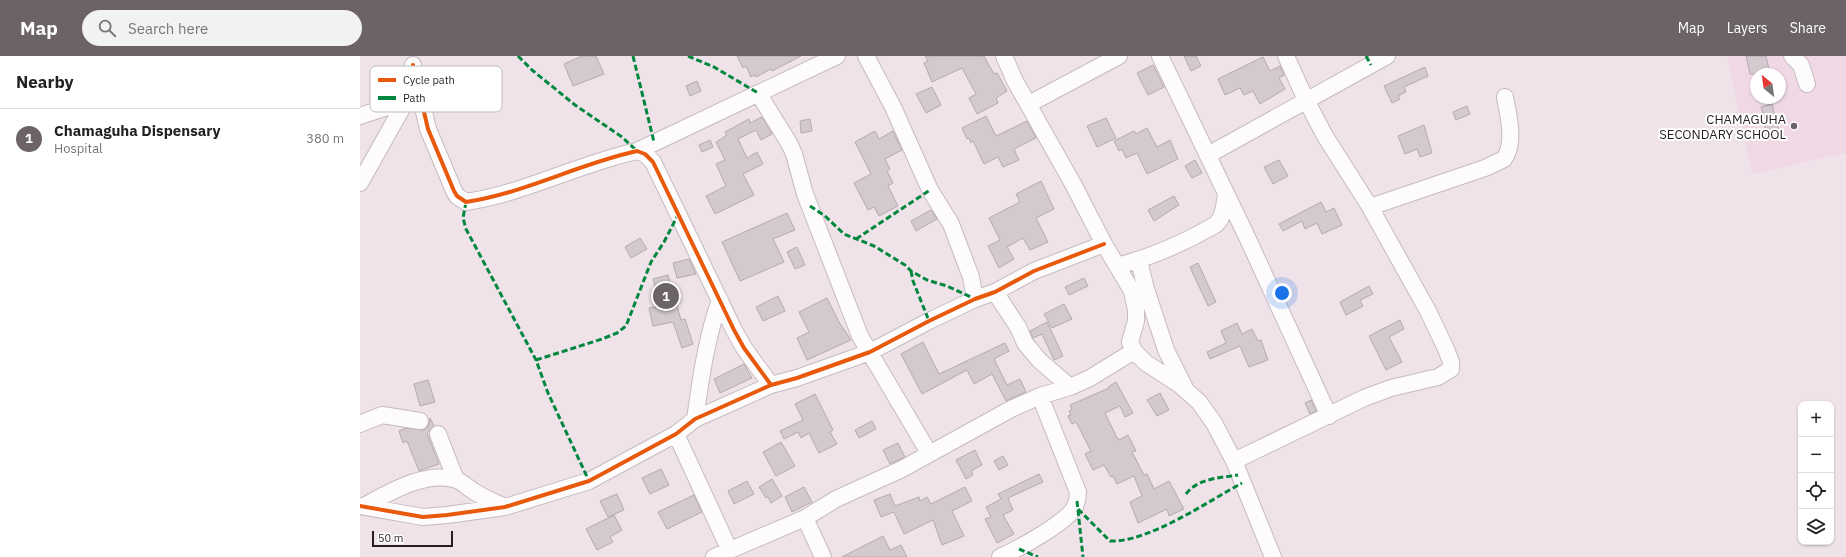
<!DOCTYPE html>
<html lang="en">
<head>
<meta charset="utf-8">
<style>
	:root { --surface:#fff; --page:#f2f2f2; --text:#222; --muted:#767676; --line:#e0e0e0; --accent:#6c6368 }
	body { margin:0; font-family:"IBM Plex Sans",sans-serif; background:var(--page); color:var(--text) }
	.controls { position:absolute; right:12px; bottom:12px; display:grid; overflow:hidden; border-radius:8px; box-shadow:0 1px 3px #0004 }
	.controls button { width:36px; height:36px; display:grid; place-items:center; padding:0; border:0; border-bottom:1px solid var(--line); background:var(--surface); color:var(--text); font:20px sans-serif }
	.compass { position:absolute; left:1390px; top:12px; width:36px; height:36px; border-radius:50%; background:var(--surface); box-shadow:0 1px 3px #0004; rotate:331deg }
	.scale { position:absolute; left:12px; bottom:10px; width:81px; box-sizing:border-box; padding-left:4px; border:2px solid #261e22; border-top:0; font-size:11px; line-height:14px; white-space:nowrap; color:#261e22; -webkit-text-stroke:3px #fff; paint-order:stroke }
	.you { position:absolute; left:922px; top:237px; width:14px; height:14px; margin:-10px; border:3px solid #fff; border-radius:50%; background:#1a73e8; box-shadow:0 0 0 6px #1a73e833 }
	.badge { display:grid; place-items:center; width:26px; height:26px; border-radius:50%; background:var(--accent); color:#fff; font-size:13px; font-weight:700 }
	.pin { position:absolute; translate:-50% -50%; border:2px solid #fff; box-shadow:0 1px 4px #0006 }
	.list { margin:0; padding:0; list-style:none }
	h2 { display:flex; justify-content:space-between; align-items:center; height:52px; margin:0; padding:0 16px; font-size:17px }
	h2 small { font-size:13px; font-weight:400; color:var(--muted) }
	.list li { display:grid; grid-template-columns:26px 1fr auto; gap:12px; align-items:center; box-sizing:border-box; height:60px; padding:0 16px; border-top:1px solid var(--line) }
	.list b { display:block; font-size:15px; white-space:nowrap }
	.list p { margin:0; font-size:13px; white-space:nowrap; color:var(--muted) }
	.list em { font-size:13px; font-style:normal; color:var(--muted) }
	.icon { flex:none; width:22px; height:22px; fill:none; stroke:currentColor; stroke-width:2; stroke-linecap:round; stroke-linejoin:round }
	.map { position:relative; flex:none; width:1486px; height:501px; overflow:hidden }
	header { display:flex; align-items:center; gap:24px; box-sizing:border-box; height:56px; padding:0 20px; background:var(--accent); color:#fff }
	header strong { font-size:19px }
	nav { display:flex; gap:22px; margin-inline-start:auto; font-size:14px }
	.search { width:280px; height:36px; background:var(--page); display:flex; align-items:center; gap:10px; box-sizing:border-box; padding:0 14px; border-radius:22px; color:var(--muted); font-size:15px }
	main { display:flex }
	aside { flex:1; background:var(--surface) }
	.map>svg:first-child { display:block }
</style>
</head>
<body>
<header>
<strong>Map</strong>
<div class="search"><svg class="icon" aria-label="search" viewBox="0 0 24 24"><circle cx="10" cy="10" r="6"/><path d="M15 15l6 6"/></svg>Search here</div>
<nav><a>Map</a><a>Layers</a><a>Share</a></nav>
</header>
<main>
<aside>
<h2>Nearby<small></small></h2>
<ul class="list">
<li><span class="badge">1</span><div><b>Chamaguha Dispensary</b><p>Hospital</p></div><em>380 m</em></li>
</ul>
</aside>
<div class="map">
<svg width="1486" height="501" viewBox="0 0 1486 501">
	<rect width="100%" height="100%" fill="#efe3e9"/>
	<path fill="#f0d9e5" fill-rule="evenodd" d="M1367,0h119v97l-94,21zM1396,18h24v24h-24z"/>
	<path fill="#d3c9ce" stroke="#b4aaaf" d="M222,0h14l8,18 -31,12 -9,-22z
		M377,0h64l-29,15 -1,-2 -15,8 -1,-2 -4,2 -5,-11 -3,2z
		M565,0h59l10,18 3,-1 10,18 -11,7 2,5 -21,11 -8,-16 7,-4 -14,-26 -30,14 -8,-19 4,-2z
		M824,0h12l5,10 -10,5z
		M1386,0h20l4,18h-20z
		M903,1l7,14 10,-5 4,9 -5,3 6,11 -25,15 -7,-13 -9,4 -4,-7 -15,7 -7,-16z
		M793,9l11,22 -16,8 -11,-22z
		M1065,11l3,9 -24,11 2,5 -8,4 2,3 -8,4 -8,-17z
		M337,25l4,10 -11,5 -4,-10z
		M572,31l9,18 -15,8 -10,-19z
		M1412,48l7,28 -12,3 -3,-12h2l-5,-16z
		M1107,50l3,8 -14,6 -3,-8z
		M626,60l10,20 31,-15 9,17 -22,11 5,11 -16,7 -5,-10 -14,7 -11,-23 -2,2 -2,-5 -2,1 -5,-11z
		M402,61l10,17 -11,6 -5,-10 -18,9 9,19 10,-6 6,12 -20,10 11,21 -39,19 -9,-18 20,-10 -10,-22 9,-4 -9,-18 11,-7 -2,-3 24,-13 1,4z
		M746,62l10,20 -19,9 -10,-21z
		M450,63l2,12 -11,2 -1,-12z
		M1064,69l8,28 -12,4 -3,-8 -12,5 -7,-18z
		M787,72l10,19 13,-7 8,19 -31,15 -10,-21 -11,5 -4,-9 -3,2 -5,-10 20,-10 2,3z
		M515,75l4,8 14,-8 9,19 -17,9 5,10 -3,2 6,12 -5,3 10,20 -19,10 -5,-9 -6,3 -14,-27 17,-9 -16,-32z
		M350,84l3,7 -11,5 -3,-7z
		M835,104l7,13 -10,5 -7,-12z
		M919,104l9,16 -15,8 -9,-17z
		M681,125l13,28 -18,9 12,24 -18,8 -7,-12 -16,9 7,12 -15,9 -11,-22 12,-6 -11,-22 31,-16 -4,-8z
		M814,140l5,9 -25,16 -6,-11z
		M961,146l5,10 8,-4 8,17 -20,9 -5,-11 -12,6 -3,-8 -19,10 -4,-7z
		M571,154l6,9 -21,12 -5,-10z
		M427,157l8,17 -22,9 11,23 -44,19 -18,-39z
		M280,182l7,11 -16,9 -6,-11z
		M437,191l8,18 -10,4 -8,-17z
		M329,203l7,15 -19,4 -4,-15z
		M838,207l18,39 -8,4 -18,-39z
		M308,219l13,45 4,-1 8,25 -11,4 -9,-26 -20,4 -4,-18 12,-2 -8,-27z
		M724,222l4,8 -19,9 -4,-8z
		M1009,230l4,8 -13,6 3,6 -17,9 -6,-13z
		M418,240l7,15 -22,10 -7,-14z
		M467,242l12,24 12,18 -44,20 -10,-22 12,-6 -10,-20z
		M704,248l8,15 -20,9 -8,-14z
		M1040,264l4,9 -15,8 13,25 -16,8 -17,-34z
		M687,266l16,34 -9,4 -12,-26 -9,4 -3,-7z
		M877,267l5,11 10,-5 6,12 3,-1 7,20 -19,7 -9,-21 -30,13 -3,-7 19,-9 -5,-12z
		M563,286l16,32 66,-31 4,8 -15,8 13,26 13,-6 6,13 -20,9 -14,-27 -18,10 -7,-14 -45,24 -21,-40z
		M384,308l8,14 -32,15 -6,-14z
		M68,324l7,22 -15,4 -6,-22z
		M756,326l17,31 -8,4 -5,-11 -15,7 12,25h1l1,2 9,-5 8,16 -4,1 12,23 3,-1 7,15 15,-8 15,28 -15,7 -2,-7 -29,14 -8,-21 12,-6 -8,-20 -17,8 -4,-8 -2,1 -7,-12 -11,5 -8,-16 6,-3 -15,-29 -4,2 -4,-8 3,-1 -2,-4 3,-1 -2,-5 39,-17 -1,-1z
		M800,337l9,17 -12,6 -10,-16z
		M455,338l18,36 -3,2 7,12 -18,9 -10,-20 -8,5 -3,-6 -14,7 -4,-8 23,-11 -8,-16z
		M951,344l5,11 -6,3 -5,-11z
		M70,362l4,8 -7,7 12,31 -20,7 -12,-30 -4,2 -4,-12 7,-3 18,2 4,-3z
		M512,365l4,8 -17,9 -4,-8z
		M421,386l14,24 -19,10 -13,-24z
		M538,387l7,14 -15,7 -7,-14z
		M615,394l7,15 -11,6 2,4 -7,4 -10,-19z
		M643,400l5,9 -9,5 -5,-9z
		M301,413l8,16 -19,9 -8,-16z
		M679,418l4,8 -35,16 5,12 -10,5 11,19 -17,9 -12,-24 6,-2 -5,-10 15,-8 -3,-5z
		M412,423l10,17 -11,7 -3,-6 -2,1 -7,-11z
		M387,425l7,13 -20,10 -6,-13z
		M444,431l8,15 -20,10 -7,-15z
		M605,431l7,14 -20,10 12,25 -22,9 -9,-25 -29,14 -10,-22 -13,5 -7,-17 16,-6 5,12 24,-9 1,4 7,-4 4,7z
		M257,438l7,16 -16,7 -8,-16z
		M334,439l8,17 -35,17 -9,-17z
		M254,459l8,15 -12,7 3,5 -16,8 -11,-21z
		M523,480l7,14 11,-5 6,12h-65z"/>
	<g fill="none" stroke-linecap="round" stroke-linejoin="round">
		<defs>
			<path id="minor" d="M506,0l27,51 37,83 21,34 20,53 4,22
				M644,0l11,25 58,103 31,60 28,47 4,19v11l-6,21 4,9 12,12 34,22 19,17 15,21 20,38 39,96
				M800,0l87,181 82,179
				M1432,0l9,9 6,19
				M53,9l15,64 26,62 3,5 9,6c59,-9 112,-38 171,-51l8,3 8,8 81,168 10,18 27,37
				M398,37l31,50 5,11 11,40 55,142 69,117
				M669,48l90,-48
				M0,60l46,-15
				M277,95l200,-95
				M848,99l179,-99
				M0,127l46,-82 6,-29
				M1010,151l115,-39 19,-9c12,-17 4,-44 1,-62
				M779,205l7,28 20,61 19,38
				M757,210c35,-9 67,-23 98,-41 9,-6 9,-20 11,-30
				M635,236l23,35 7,16 14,17 31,27
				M335,363c6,-41 11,-80 25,-119
				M0,368l22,-9 38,6
				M78,378l18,46
				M316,378l54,117
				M874,405l130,-63 27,-10 47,-11 13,-8v-7l-5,-13 -18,-38 -58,-104 -45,-71 -19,-36 -20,-44
				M0,450l63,11 24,-2 58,-8 84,-26 87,-47 19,-15 76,-34 26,-7 73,-26 59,-31 46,-22 20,-7 39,-21 70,-27
				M4,450c26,-14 62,-36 93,-26 7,3 12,9 18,12 9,6 20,10 30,15
				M445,462l18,39
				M354,501l91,-39 31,-19 66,-30 109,-60 29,-13 30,-9 20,-9 44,-27
				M640,501c18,-8 66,-34 75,-50 2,-5 3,-10 3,-15l-38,-96"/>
		</defs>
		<use href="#minor" stroke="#c5bbc0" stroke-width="18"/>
		<use href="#minor" stroke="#fdfbfc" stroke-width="16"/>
		<path stroke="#00873e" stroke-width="3" stroke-dasharray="6 3" stroke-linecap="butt" d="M158,0l14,14 43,35 47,32 15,14
			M273,0l21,86
			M328,0l26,11 44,26
			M1006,0l5,9
			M106,146l-3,16 3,11 70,131 12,33 41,88
			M450,150l15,10 19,18 30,12 31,19 6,6 16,9 20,6 28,13
			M496,183l74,-49
			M551,215l2,10 16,40
			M176,304l66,-21 15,-6 9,-7 25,-64 13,-20 15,-29
			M826,438c12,-16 34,-16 52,-19
			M717,445l6,56
			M718,453l32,32c37,2 99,-40 132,-58
			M659,493l19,8"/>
		<defs>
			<path id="cycleway" d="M53,9l15,64 26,62 3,5 9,6c59,-9 112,-38 171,-51l8,3 8,8 81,168 10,18 27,37
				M0,450l63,11 24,-2 58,-8 84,-26 87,-47 19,-15 76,-34 26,-7 73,-26 59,-31 46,-22 20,-7 39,-21 70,-27"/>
		</defs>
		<use href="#cycleway" stroke="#fff" stroke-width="6"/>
		<use href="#cycleway" stroke="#e8590c" stroke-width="4"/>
	</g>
	<circle fill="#6c6368" stroke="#fff" stroke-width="1.5" cx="1434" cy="70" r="4"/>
	<g text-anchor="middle" stroke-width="4" stroke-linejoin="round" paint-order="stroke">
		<g font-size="13" fill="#261e22" stroke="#fff" text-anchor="end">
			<text x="1426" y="68">CHAMAGUHA<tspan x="1426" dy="15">SECONDARY SCHOOL</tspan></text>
		</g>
	</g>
	<rect x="10" y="10" width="132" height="46" rx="6" fill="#fff" stroke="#bebcbd" stroke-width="1"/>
	<rect x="18" y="22" width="18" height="4" fill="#e8590c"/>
	<rect x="18" y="40" width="18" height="4" fill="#00873e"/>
	<g font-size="11" fill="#261e22">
		<text x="43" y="28">Cycle path</text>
		<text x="43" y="46">Path</text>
	</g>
</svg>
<div class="controls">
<button>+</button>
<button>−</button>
<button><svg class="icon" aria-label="locate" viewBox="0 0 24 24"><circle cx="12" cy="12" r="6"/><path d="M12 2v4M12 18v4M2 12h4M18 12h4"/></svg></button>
<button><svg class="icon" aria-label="layers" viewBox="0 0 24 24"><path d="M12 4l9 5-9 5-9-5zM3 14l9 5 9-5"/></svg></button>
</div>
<svg class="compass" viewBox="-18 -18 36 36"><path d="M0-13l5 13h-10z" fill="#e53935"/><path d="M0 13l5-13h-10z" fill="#767676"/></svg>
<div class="scale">50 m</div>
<div class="you"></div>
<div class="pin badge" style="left:306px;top:240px">1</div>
</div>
</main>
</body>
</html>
